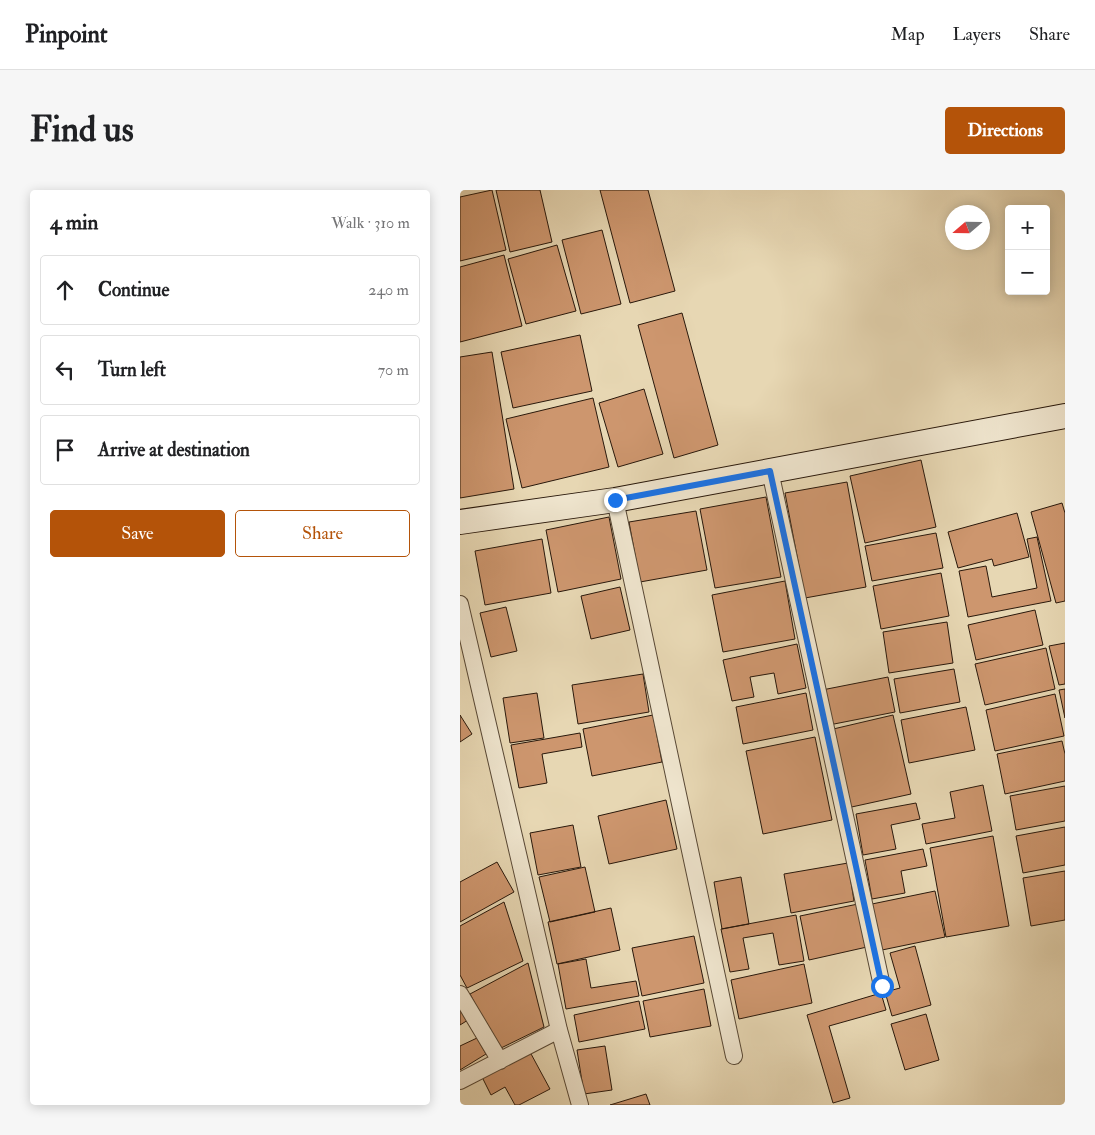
<!DOCTYPE html>
<html lang="en">
<head>
<meta charset="utf-8">
<style>
	:root { --surface:#fff; --page:#f6f6f6; --text:#202124; --muted:#757577; --line:#e0e0e0; --accent:#b45309 }
	body { margin:0; font-family:"IM FELL Double Pica",serif; background:var(--page); color:var(--text) }
	.controls { position:absolute; right:15px; top:15px; display:grid; overflow:hidden; border-radius:5px; box-shadow:0 2px 12px #0003 }
	.controls button { width:45px; height:45px; display:grid; place-items:center; padding:0; border:0; border-bottom:1px solid var(--line); background:var(--surface); color:var(--text); font:25px sans-serif }
	.compass { position:absolute; left:485px; top:15px; width:45px; height:45px; border-radius:50%; background:var(--surface); box-shadow:0 2px 12px #0003; rotate:250deg }
	.stop { position:absolute; width:15px; height:15px; margin:-11px; border:4px solid #1a73e8; border-radius:50%; background:#fff }
	.stop.end { background:#1a73e8; border-color:#fff; box-shadow:0 1px 5px #0008 }
	.list { margin:0; padding:0; list-style:none }
	h2 { display:flex; justify-content:space-between; align-items:center; height:65px; margin:0; padding:0 20px; font-size:21px }
	h2 small { font-size:16px; font-weight:400; color:var(--muted) }
	.list li { display:grid; grid-template-columns:32px 1fr auto; gap:15px; align-items:center; box-sizing:border-box; height:70px; margin:0 10px 10px; padding:0 10px; border:1px solid var(--line); border-radius:5px }
	.list b { display:block; font-size:19px; white-space:nowrap }
	.list em { font-size:16px; font-style:normal; color:var(--muted) }
	.actions { display:flex; gap:10px; padding:15px 20px }
	.actions a { flex:1; padding:11px 0; border:1px solid var(--accent); border-radius:5px; text-align:center; font-size:18px; color:var(--accent) }
	.actions .main { background:var(--accent); color:#fff }
	.icon { flex:none; width:28px; height:28px; fill:none; stroke:currentColor; stroke-width:2; stroke-linecap:round; stroke-linejoin:round }
	.map { position:relative; flex:none; width:605px; height:915px; overflow:hidden; border-radius:5px }
	header { display:flex; align-items:center; gap:30px; box-sizing:border-box; height:70px; padding:0 25px; background:var(--surface); border-bottom:1px solid var(--line) }
	header strong { font-size:24px }
	nav { display:flex; gap:28px; margin-inline-start:auto; font-size:18px }
	.intro { display:flex; align-items:center; justify-content:space-between; box-sizing:border-box; height:120px; padding:0 30px }
	h1 { margin:0; font-size:35px }
	.button { padding:12px 22px; border-radius:5px; background:var(--accent); color:#fff; font-size:18px; font-weight:700 }
	main { display:flex; gap:30px; padding:0 30px }
	aside { flex:1; background:var(--surface); border-radius:5px; box-shadow:0 2px 12px #0003 }
	.map>svg:first-child { display:block }
</style>
</head>
<body>
<header>
<strong>Pinpoint</strong>
<nav><a>Map</a><a>Layers</a><a>Share</a></nav>
</header>
<div class="intro"><h1>Find us</h1><a class="button">Directions</a></div>
<main>
<aside>
<h2>4 min<small>Walk · 310 m</small></h2>
<ul class="list">
<li><svg class="icon" aria-label="ahead" viewBox="0 0 24 24"><path d="M12 20V5M6 11l6-6 6 6"/></svg><div><b>Continue</b></div><em>240 m</em></li>
<li><svg class="icon" aria-label="left" viewBox="0 0 24 24"><path d="M17 20v-9H6M10 6l-5 5 5 5"/></svg><div><b>Turn left</b></div><em>70 m</em></li>
<li><svg class="icon" aria-label="arrive" viewBox="0 0 24 24"><path d="M6 21V4h12l-3 4 3 4H6"/></svg><div><b>Arrive at destination</b></div></li>
</ul>
<div class="actions"><a class="main">Save</a><a>Share</a></div>
</aside>
<div class="map">
<svg width="605" height="915" viewBox="0 0 605 915">
	<rect width="100%" height="100%" fill="#e7d7b3"/>
	<filter id="stains"><feTurbulence type="fractalNoise" baseFrequency=".004" numOctaves="4"/><feColorMatrix values="0 0 0 0 .2 0 0 0 0 .09 0 0 0 0 .02 0 0 0 .5 -.17"/></filter>
	<radialGradient id="worn" r=".72"><stop offset=".6" stop-color="#630" stop-opacity="0"/><stop offset="1" stop-color="#630" stop-opacity=".3"/></radialGradient>
	<path fill="#cd966e" stroke="#29180b" d="M32,0l14,60 -46,11v-64z
		M36,0h44l12,52 -42,10z
		M140,0h48l27,101 -45,12z
		M142,40l19,74 -40,10 -19,-74z
		M97,55l19,66 -50,13 -18,-65z
		M44,65l18,71 -62,16v-75z
		M222,123l36,132 -44,13 -36,-133z
		M120,145l12,56 -79,17 -12,-56z
		M32,162l22,137 -54,9v-141z
		M184,199l19,65 -45,13 -19,-64z
		M133,208l16,69 -87,21 -16,-69z
		M461,270l15,67 -71,16 -15,-67z
		M387,292l19,105 -61,11 -20,-105z
		M306,307l15,80 -66,11 -15,-79z
		M602,313l3,10v88l-9,2 -25,-91z
		M236,321l11,59 -67,12 -11,-60z
		M557,323l12,44 -35,9 -2,-7 -34,9 -10,-36z
		M149,327l12,62 -63,13 -12,-62z
		M476,343l7,35 -71,13 -7,-35z
		M577,347l14,64 -83,16 -9,-46 27,-5 6,31 45,-9 -10,-49z
		M82,349l9,54 -66,12 -10,-54z
		M481,383l8,43 -68,13 -8,-43z
		M325,391l10,58 -72,13 -11,-57z
		M160,397l10,43 -39,9 -10,-43z
		M46,417l11,44 -26,6 -11,-44z
		M575,420l8,35 -67,15 -8,-35z
		M487,432l6,41 -64,10 -6,-41z
		M605,453v41l-6,1 -10,-39z
		M337,454l9,44 -28,6 -4,-21 -24,4 4,20 -22,4 -9,-41z
		M586,458l9,41 -70,16 -10,-41z
		M494,479l6,33 -60,11 -6,-34z
		M183,484l6,38 -71,12 -6,-39z
		M428,487l7,35 -66,13 -7,-35z
		M605,499v29l-6,-28z
		M77,503l7,45 -34,5 -7,-45z
		M346,503l7,37 -70,14 -7,-37z
		M595,504l9,42 -69,15 -9,-41z
		M506,517l9,43 -66,13 -8,-43z
		M0,525l12,19 -12,8z
		M193,525l9,47 -70,14 -9,-47z
		M433,525l18,79 -64,14 -18,-78z
		M120,543l2,14 -40,7 5,29 -28,5 -8,-43z
		M355,547l17,83 -69,14 -17,-83z
		M602,551l3,13v27l-60,13 -8,-40z
		M523,595l9,46 -66,13 -4,-20 33,-6 -5,-26z
		M605,596v35l-49,9 -6,-34z
		M206,610l11,49 -68,15 -11,-48z
		M456,613l4,16 -29,6 5,24 -33,6 -7,-41z
		M113,635l8,42 -43,8 -8,-42z
		M605,637v38l-42,8 -7,-37z
		M533,646l16,90 -63,11 -16,-89z
		M463,659l4,17 -26,5 4,22 -33,6 -7,-39z
		M37,672l17,30 -54,30v-40z
		M388,673l6,38 -63,12 -7,-39z
		M125,677l10,45 -45,10 -11,-45z
		M605,681v49l-34,6 -8,-48z
		M281,687l8,47 -27,5 -8,-47z
		M475,701l10,46 -63,13 -10,-46z
		M44,712l19,59 -56,27 -7,-13v-49z
		M398,714l9,43 -58,13 -9,-44z
		M151,718l9,42 -63,14 -9,-42z
		M336,725l8,46 -25,4 -6,-32 -30,5 6,31 -19,3 -9,-43z
		M234,746l10,47 -62,13 -10,-48z
		M455,756l16,59 -39,11 -7,-24 15,-4 -10,-35z
		M126,769l5,29 45,-7 3,15 -73,13 -8,-45z
		M68,773l16,64 -45,22 -29,-55z
		M344,774l8,39 -73,16 -8,-39z
		M244,799l7,37 -61,11 -7,-36z
		M421,803l5,17 -57,16 21,72 -17,5 -26,-88z
		M179,811l6,28 -66,13 -5,-27z
		M2,820l6,10 -8,5v-13z
		M466,824l13,46 -34,10 -14,-46z
		M17,848l9,16 -26,16v-24z
		M145,856l7,44 -28,4 -7,-44z
		M70,862l20,37 -31,16h-4l-10,-18 -14,8 -9,-18z
		M186,904l4,11h-40z"/>
	<g fill="none" stroke-linecap="round" stroke-linejoin="round">
		<defs>
			<path id="street" d="M310,281l112,515
				M155,310l119,556
				M0,414l99,426 21,75
				M0,804l40,67
				M0,891l99,-51"/>
			<path id="secondary" d="M0,332l155,-22 450,-84"/>
		</defs>
		<use href="#street" stroke="#584835" stroke-width="18"/>
		<use href="#secondary" stroke="#29180b" stroke-width="26"/>
		<use href="#street" stroke="#efe5ce" stroke-width="16"/>
		<use href="#secondary" stroke="#efe5ce" stroke-width="24"/>
	</g>
	<g fill="none" stroke-linecap="round" stroke-linejoin="round">
		<path stroke="#1a73e8" stroke-width="6" d="M155,310l155,-29 112,515"/>
	</g>
	<rect width="100%" height="100%" filter="url(#stains)"/>
	<rect width="100%" height="100%" fill="url(#worn)"/>
</svg>
<div class="controls">
<button>+</button>
<button>−</button>
</div>
<svg class="compass" viewBox="-18 -18 36 36"><path d="M0-13l5 13h-10z" fill="#e53935"/><path d="M0 13l5-13h-10z" fill="#757577"/></svg>
<div class="stop" style="left:422px;top:796px"></div>
<div class="stop end" style="left:155px;top:310px"></div>
</div>
</main>
</body>
</html>
